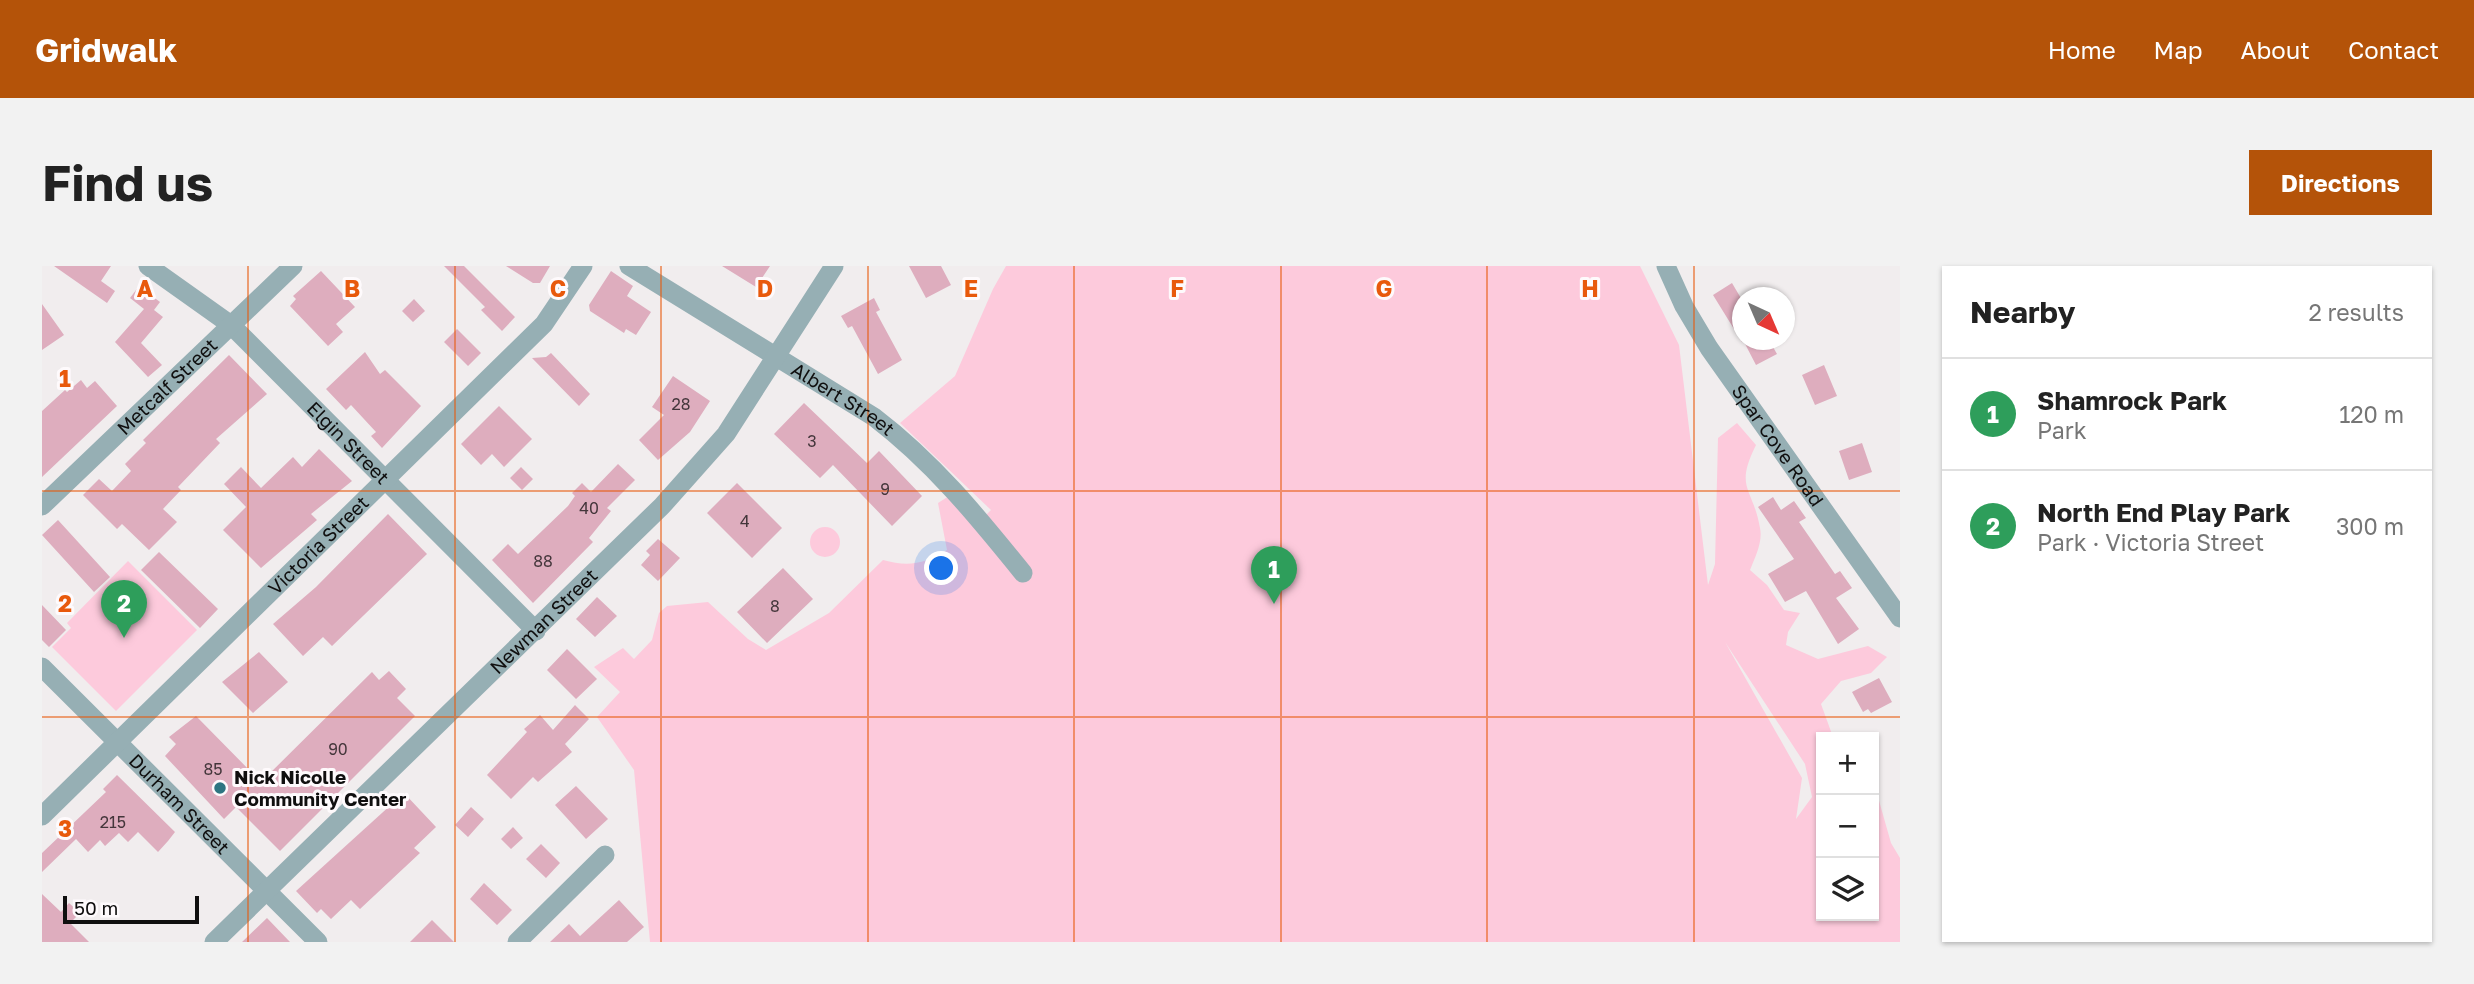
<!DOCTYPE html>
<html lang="en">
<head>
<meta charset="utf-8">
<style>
	:root { --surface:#fff; --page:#f2f2f2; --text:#222; --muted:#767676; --line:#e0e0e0; --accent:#b45309 }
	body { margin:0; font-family:"Golos Text",sans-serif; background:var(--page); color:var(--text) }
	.controls { position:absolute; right:21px; bottom:21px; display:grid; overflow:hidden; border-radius:0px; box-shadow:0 2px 5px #0004 }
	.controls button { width:63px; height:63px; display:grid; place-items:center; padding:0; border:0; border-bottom:2px solid var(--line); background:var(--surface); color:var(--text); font:35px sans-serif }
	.compass { position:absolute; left:1690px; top:21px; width:63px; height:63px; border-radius:50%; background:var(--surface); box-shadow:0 2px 5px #0004; rotate:136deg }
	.scale { position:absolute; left:21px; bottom:18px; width:136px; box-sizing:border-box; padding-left:7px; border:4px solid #100f0f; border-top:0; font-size:19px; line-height:24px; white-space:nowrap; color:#100f0f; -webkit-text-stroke:5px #fefafc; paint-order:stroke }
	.you { position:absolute; left:900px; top:303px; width:24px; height:24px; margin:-18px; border:5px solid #fff; border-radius:50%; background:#1a73e8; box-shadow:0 0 0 10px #1a73e833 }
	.badge { display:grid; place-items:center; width:46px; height:46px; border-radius:50%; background:var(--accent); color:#fff; font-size:23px; font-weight:700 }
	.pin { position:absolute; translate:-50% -58px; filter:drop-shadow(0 2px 4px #0008) }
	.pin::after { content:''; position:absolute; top:37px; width:24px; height:21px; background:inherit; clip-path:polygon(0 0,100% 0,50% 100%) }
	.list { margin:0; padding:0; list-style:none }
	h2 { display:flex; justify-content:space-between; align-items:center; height:91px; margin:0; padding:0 28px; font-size:30px }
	h2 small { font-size:23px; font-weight:400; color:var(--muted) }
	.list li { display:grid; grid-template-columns:46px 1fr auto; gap:21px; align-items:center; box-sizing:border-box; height:112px; padding:0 28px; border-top:2px solid var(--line) }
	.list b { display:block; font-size:26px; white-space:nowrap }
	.list p { margin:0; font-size:23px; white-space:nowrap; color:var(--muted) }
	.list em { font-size:23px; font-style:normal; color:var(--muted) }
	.icon { flex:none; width:38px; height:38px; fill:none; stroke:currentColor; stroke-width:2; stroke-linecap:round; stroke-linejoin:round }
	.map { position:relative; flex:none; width:1858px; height:676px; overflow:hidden; border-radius:0px }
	header { display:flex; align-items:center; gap:42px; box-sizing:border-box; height:98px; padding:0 35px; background:var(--accent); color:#fff }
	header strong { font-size:33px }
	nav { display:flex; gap:38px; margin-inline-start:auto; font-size:24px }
	.intro { display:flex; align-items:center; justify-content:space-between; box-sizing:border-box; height:168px; padding:0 42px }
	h1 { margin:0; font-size:49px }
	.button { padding:18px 32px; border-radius:0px; background:var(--accent); color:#fff; font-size:24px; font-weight:700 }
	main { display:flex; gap:42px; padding:0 42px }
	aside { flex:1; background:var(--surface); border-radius:0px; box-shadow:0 2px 5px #0004 }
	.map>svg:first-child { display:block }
</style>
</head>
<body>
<header>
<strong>Gridwalk</strong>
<nav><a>Home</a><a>Map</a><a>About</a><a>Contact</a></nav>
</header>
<div class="intro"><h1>Find us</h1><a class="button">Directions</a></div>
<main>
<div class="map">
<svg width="1858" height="676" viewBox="0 0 1858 676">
	<rect width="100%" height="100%" fill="#f1edee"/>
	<path fill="#fdcadc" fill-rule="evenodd" d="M964,0h634l39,79 29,240 7,-21 3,-126 19,-15 19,22c-22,44 -3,42 4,83 3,14 -5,29 -10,42l17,15 17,25 16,3 -12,19 -2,13 32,14 50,-13 19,11 -16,16 -30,8 -20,23 12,33h-12v179h53v-133l17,60 9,15v84h-1250l-16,-172 -37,-53 23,-25 -26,-25 29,-19 11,11 18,-19 7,-27 8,-7 41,-4 40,37 18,11 63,-37 54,-53c25,7 42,4 64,-10l-9,-47 11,-7 26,30 16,-16 -91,-87 55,-47 38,-87zM1683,376l80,122 7,33 -16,22 6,-41z
		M768 276a15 15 0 1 1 30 0a15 15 0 1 1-30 0Z
		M86,295l69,69 -81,81 -64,-64 19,-19 -4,-5z"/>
	<path fill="#deadbe" d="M12,0h57l-10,15 14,10 -8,12z
		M402,0h20l51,51 -13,14 -21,-21 4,-3z
		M464,0h44l-10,17h-7z
		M680,0h48l-14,21z
		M867,0h32l10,19 -25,13z
		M279,5l34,36 -19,17 7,8 -15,14 -38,-40 6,-7 -3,-3z
		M569,5l22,15 -6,10 24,16 -15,23 -10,-6 -2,4 -34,-22 -1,-6z
		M1690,17l10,17v42l-29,-47z
		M97,20l21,16 -6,8 9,7 -22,26 21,22 -14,12 -33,-35 29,-33 -14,-11z
		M832,32l6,12 -4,2 26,48 -24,14 -26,-48 -4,2 -7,-12z
		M372,33l11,12 -12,11 -11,-11z
		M0,38l22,31 -22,15z
		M415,63l24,24 -13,13 -24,-24z
		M1701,74h26l8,14 -21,11z
		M323,86l15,22 5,-4 36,36 -39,42 -11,-12 5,-4 -25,-27 -5,5 -20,-21z
		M509,87l39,41 -11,12 -47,-48 14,-1z
		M187,89l38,39 -51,45 4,4 -42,44 3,3 -18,19 14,13 -28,28 -27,-26 -5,5 -34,-34 16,-16 13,12 19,-20 -6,-7 21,-21 -3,-3z
		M1782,99l13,31 -22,9 -13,-30z
		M631,110l37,25 -20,31 -32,28 -19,-20 25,-25 -12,-8z
		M39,114l6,8 8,-7 22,25 -75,71v-66l23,-21 2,2z
		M762,137l63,60 12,-12 43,45 -30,30 -59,-61 -13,13 -46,-44z
		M457,140l33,33 -28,28 -12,-13 -11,11 -20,-21z
		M1820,177l10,29 -23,8 -10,-29z
		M277,183l33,32 -41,33 6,6 -56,48 -38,-38 23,-23 -22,-23 17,-17 20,21 32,-31 9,10z
		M576,198l17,16 -28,28 4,3 -22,27 4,4 -60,61 -41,-43 16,-16 10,10 50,-48 7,-10 -3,-3 10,-10 9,9z
		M479,201l12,12 -11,11 -12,-12z
		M695,217l45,45 -30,30 -45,-45z
		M1731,231l8,13 13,-9 12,17 -7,4 36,52 5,-3 12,17 -16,10 23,31 -21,15 -32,-53 -21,11 -17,-28 26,-15 -36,-52z
		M346,248l39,40 -95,92 -9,-9 -20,19 -30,-32 43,-37z
		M16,254l52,57 -16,15 -52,-57z
		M616,273l22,19 -22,23 -17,-16 9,-10 -4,-4z
		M117,286l59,57 -18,19 -59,-58z
		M741,302l30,31 -46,44 -30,-31z
		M555,331l20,19 -22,21 -19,-18z
		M0,339l24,25 -17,17 -7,-7z
		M525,383l30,30 -21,20 -29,-29z
		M217,386l29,30 -35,31 -31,-31z
		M347,405l17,18 -9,9 18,18 -135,135 -44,-44 -12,12 -59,-63 11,-12 -7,-7 27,-21 65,66 111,-110 7,8z
		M1837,412l13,24 -21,11 -3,-4 -5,3 -11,-20z
		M533,439l14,14 -24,25 7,8 -34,30 -5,-5 -22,22 -24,-24 40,-43 -3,-3 16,-14 13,15z
		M75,509l58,57 -7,9 -10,11 -20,-20 -10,10 -9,-9 -14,13 -5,-6 -12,12 -12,-13 -34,33v-19l64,-61 -3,-3z
		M534,520l32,33 -22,20 -31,-34z
		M362,527l32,34 -22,21 6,5 -60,56 -9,-9 -20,19 -10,-10 -4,4 -21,-22z
		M429,541l13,12 -16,18 -13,-12z
		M471,561l10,11 -12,11 -10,-10z
		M499,578l19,19 -14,15 -20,-19z
		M442,617l28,27 -15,15 -27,-26z
		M0,628l19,18 8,-9 11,10 -10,10 19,19h-47z
		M577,634l25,27 -17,15h-77l19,-18 11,12z
		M225,652l23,24h-48z
		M390,654l22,22h-44z"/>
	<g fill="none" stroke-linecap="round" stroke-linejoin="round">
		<g stroke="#96afb4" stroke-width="19">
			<path id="s1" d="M106,0l83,59 305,306"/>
			<path id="s2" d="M587,0l245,151c59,45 103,99 149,156"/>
			<path id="s3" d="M1624,0l18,40 25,42 191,270"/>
			<path id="s4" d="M0,240l251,-240"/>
			<path id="s5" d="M0,401l276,275"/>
			<path id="s6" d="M0,550l502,-492 39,-58"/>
			<path id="s7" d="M172,676l448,-436 64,-72 108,-168"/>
			<path d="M475,676l88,-87"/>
		</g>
	</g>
	<path fill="none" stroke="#e8590c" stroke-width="2" stroke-opacity="0.55" d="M206,0v676M413,0v676M619,0v676M826,0v676M1032,0v676M1239,0v676M1445,0v676M1652,0v676M0,225h1858M0,451h1858"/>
	<circle fill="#2e7581" stroke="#fefafc" stroke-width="2.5" cx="178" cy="522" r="7"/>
	<g text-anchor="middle" stroke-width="6" stroke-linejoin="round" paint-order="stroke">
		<g font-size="16" fill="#44363b">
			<text x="639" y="144">28</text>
			<text x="770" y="181">3</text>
			<text x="843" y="229">9</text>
			<text x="547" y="248">40</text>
			<text x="703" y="261">4</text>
			<text x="501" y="301">88</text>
			<text x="733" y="346">8</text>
			<text x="296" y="489">90</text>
			<text x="171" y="509">85</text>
			<text x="71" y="562">215</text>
		</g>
		<g font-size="19" fill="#100f0f" stroke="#fefafc">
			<text dy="7" stroke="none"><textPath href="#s4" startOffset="173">Metcalf Street</textPath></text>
			<text dy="7" stroke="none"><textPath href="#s2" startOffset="252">Albert Street</textPath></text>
			<text dy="7" stroke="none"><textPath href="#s1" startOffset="268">Elgin Street</textPath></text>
			<text dy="7" stroke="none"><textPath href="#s3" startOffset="212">Spar Cove Road</textPath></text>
			<text dy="7" stroke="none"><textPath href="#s6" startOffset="387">Victoria Street</textPath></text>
			<text dy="7" stroke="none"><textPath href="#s7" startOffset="460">Newman Street</textPath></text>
			<text dy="7" stroke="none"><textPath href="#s5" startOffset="194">Durham Street</textPath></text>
		</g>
		<g font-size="19" font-weight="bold" fill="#100f0f" stroke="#fefafc" text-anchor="start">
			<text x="192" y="518">Nick Nicolle<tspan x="192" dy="22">Community Center</tspan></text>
		</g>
	</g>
	<g font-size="23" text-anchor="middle" font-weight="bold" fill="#e8590c" stroke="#fefafc" stroke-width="6" stroke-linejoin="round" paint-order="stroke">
		<text x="103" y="31">A</text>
		<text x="310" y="31">B</text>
		<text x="516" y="31">C</text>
		<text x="723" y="31">D</text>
		<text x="929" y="31">E</text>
		<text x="1135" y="31">F</text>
		<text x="1342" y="31">G</text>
		<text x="1548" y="31">H</text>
		<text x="23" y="121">1</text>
		<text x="23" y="346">2</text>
		<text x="23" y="571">3</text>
	</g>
</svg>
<div class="controls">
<button>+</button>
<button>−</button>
<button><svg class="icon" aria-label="layers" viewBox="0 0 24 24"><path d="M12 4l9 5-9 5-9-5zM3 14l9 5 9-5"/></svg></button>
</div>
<svg class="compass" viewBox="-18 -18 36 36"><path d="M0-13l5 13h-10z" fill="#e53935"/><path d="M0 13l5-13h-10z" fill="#767676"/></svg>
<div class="scale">50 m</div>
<div class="you"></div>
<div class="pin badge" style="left:1232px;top:338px;background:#2e9e5b">1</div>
<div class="pin badge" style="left:82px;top:372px;background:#2e9e5b">2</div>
</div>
<aside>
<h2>Nearby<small>2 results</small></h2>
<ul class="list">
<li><span class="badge" style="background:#2e9e5b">1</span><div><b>Shamrock Park</b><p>Park</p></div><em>120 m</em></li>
<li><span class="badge" style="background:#2e9e5b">2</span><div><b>North End Play Park</b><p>Park · Victoria Street</p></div><em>300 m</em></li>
</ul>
</aside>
</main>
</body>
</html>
